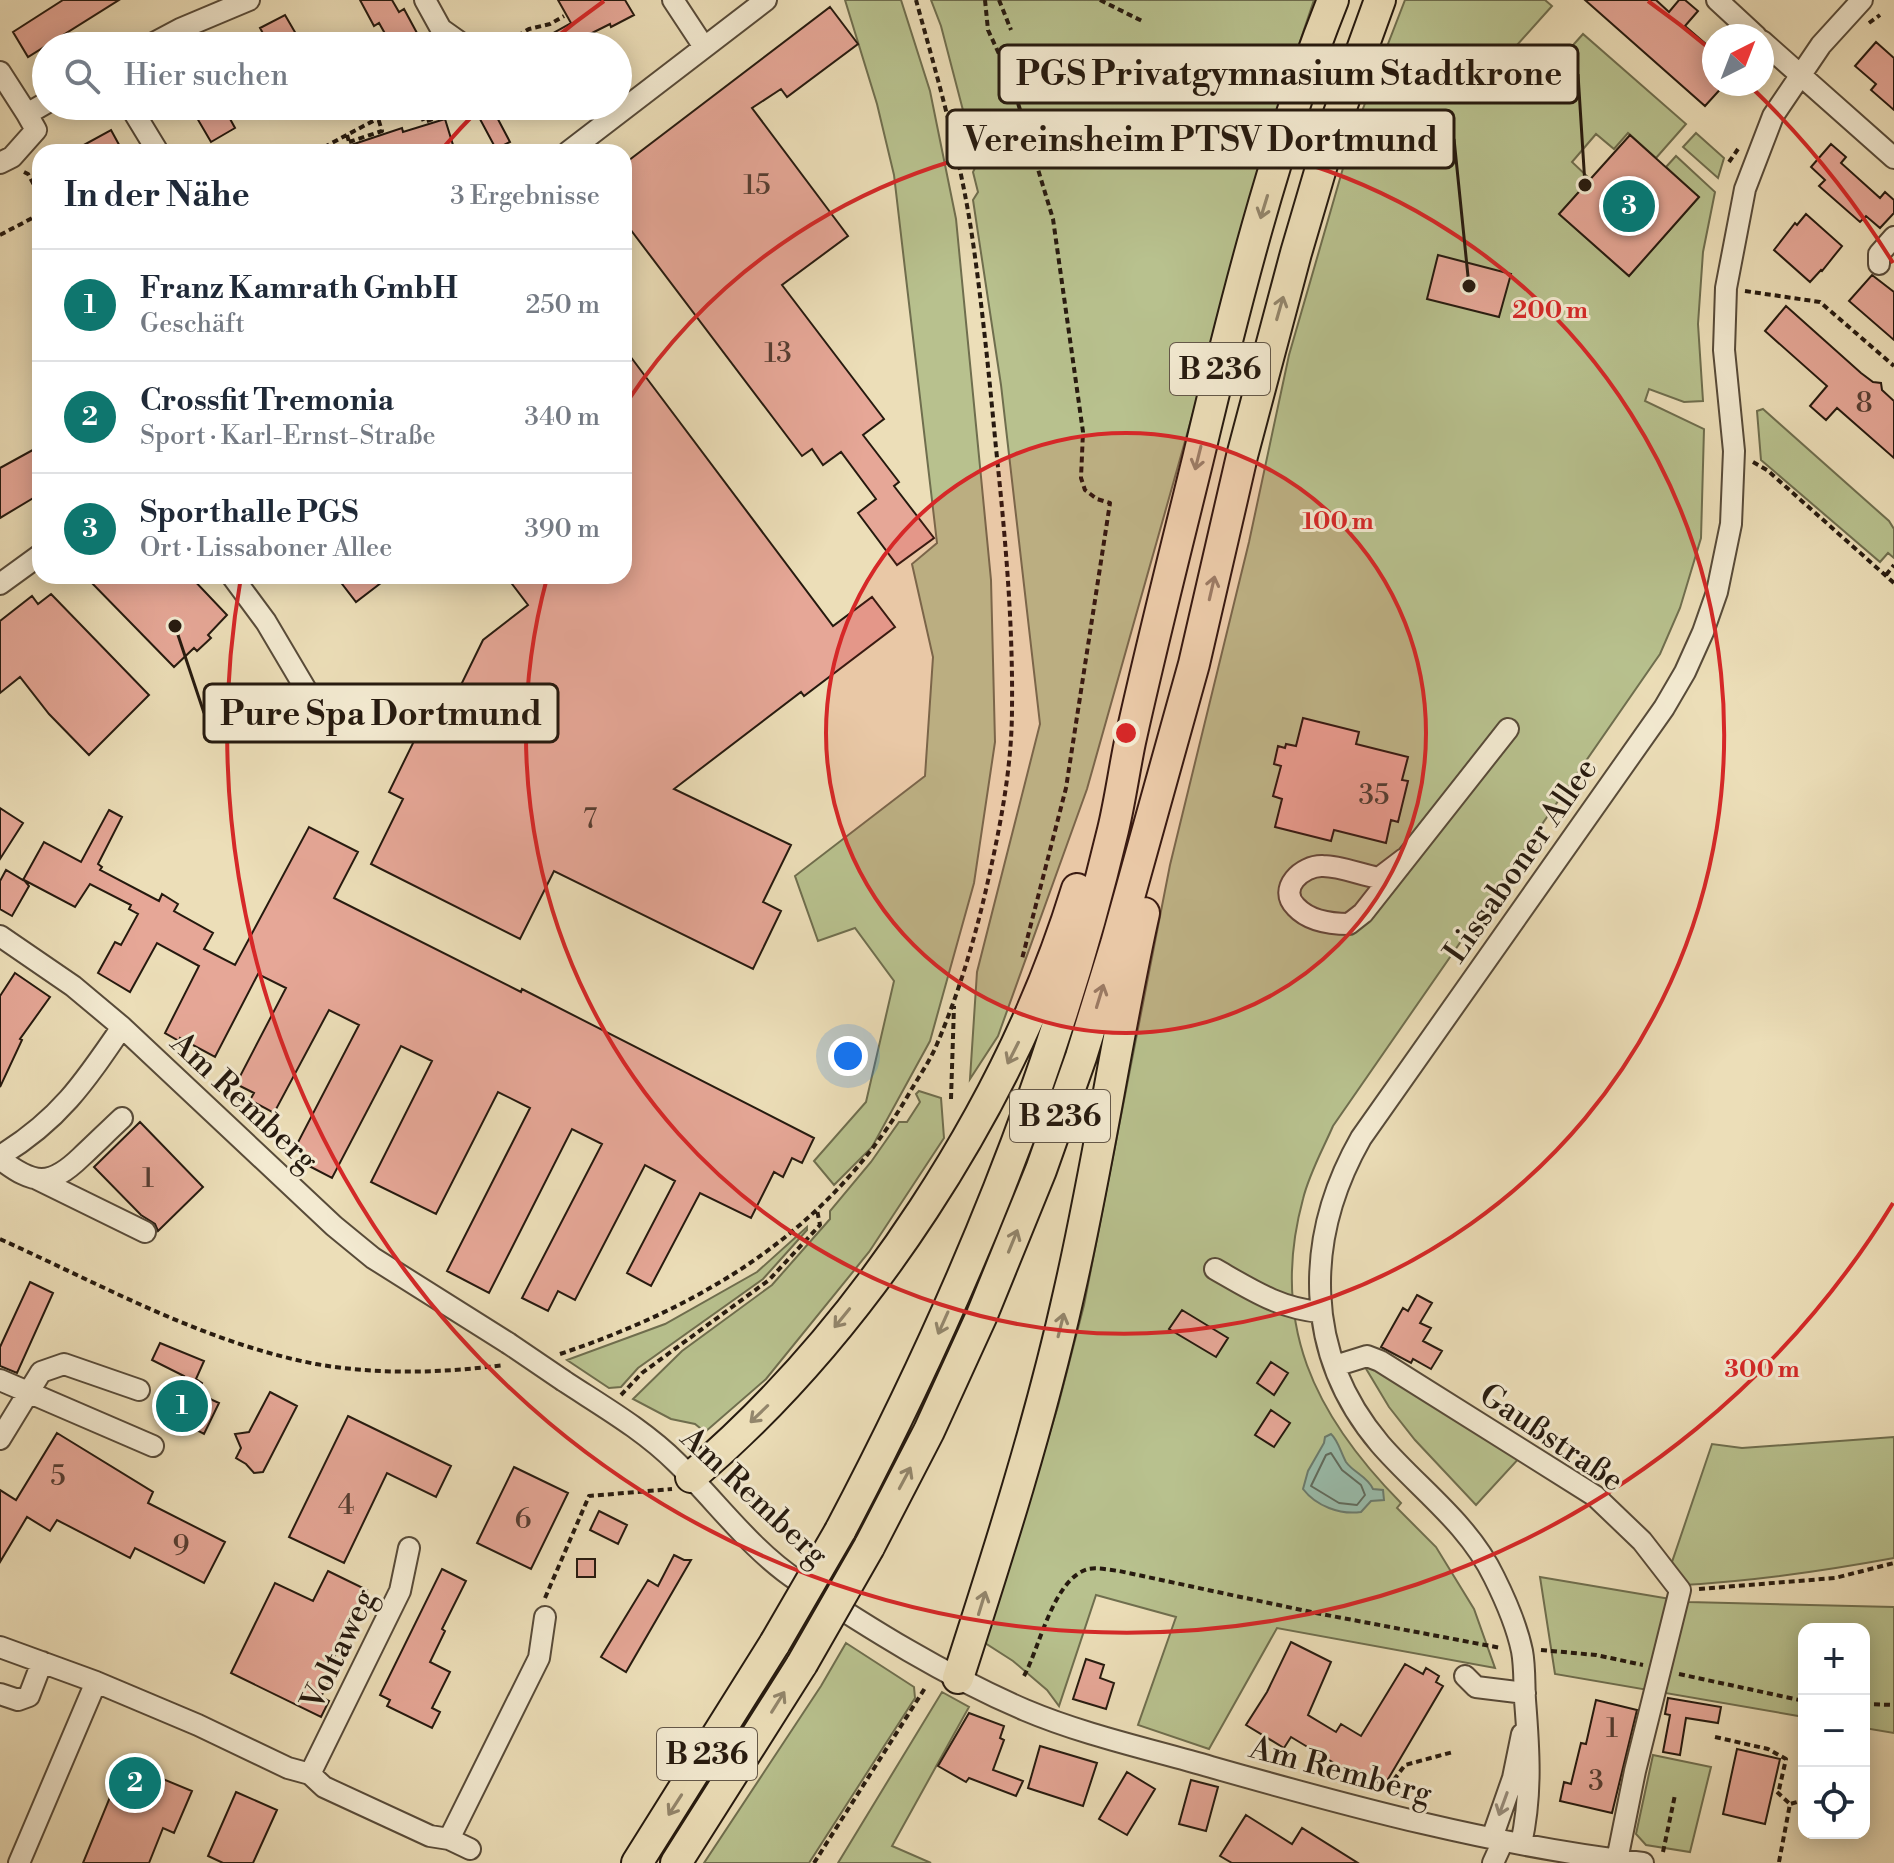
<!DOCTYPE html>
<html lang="de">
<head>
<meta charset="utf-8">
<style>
	:root { --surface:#fff; --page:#f2f2f3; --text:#1f2937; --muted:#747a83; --line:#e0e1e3; --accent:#0f766e }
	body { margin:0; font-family:"Libre Bodoni",serif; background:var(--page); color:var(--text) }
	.controls { position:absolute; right:24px; bottom:24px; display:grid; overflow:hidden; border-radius:16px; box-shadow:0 4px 20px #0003 }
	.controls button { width:72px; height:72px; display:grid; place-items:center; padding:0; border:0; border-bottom:2px solid var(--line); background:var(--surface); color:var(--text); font:40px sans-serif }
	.compass { position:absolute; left:1702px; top:24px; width:72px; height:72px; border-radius:50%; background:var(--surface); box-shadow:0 4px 20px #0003; rotate:42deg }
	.you { position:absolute; left:848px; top:1056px; width:28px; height:28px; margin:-20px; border:6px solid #fff; border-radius:50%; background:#1a73e8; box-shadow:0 0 0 12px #1a73e833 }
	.badge { display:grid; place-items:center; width:52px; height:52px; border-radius:50%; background:var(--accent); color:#fff; font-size:26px; font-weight:700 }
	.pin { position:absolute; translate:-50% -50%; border:4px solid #fff; box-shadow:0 2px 8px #0006 }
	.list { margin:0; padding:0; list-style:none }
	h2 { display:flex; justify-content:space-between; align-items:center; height:104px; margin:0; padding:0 32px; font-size:34px }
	h2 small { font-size:26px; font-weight:400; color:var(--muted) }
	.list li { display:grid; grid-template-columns:52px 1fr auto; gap:24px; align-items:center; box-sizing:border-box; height:112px; padding:0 32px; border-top:2px solid var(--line) }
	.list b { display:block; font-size:30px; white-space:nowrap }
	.list p { margin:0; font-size:26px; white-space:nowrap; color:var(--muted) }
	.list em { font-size:26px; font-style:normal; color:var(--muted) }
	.icon { flex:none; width:44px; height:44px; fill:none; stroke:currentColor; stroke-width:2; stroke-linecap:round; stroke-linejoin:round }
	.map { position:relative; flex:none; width:1894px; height:1863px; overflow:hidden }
	.search { position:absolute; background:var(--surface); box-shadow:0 4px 20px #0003; left:32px; top:32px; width:600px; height:88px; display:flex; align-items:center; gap:20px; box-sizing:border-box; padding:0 28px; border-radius:44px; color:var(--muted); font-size:30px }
	.panel { position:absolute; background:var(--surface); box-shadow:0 4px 20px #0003; left:32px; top:144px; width:600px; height:440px; border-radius:24px }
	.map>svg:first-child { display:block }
</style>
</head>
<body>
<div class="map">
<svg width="1894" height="1863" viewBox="0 0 1894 1863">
	<rect width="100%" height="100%" fill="#ecdeb8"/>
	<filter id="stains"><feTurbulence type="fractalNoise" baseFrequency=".0025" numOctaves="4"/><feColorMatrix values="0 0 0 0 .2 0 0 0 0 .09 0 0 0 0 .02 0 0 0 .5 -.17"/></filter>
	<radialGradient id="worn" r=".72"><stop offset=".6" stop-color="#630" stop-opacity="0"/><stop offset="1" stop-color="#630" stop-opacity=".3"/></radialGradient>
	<path fill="#b8c18e" stroke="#6f6e4e" stroke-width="2" d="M845,0h56l29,91 26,128 35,361 4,162 -21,141 -44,158 -58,106 -38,38 -20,-24 52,-59 28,-121 -39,-53 -37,13 -23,-65 130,-100 8,-119 -21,-93 25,-21 -43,-368 -17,-71z
		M931,0h383l-28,83 -199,706 -89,247 -28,43 7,-107 63,-248 -39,-339 -28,-185 5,-8 -5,-20 4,-8 -36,-138z
		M1405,0h140l7,6 -44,49 31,28 44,-49 103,90 -30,34 -28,-25 -14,16 -18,-15 -24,28 18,17 -30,36 69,61 70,-79 -33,-30 10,-11 39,36 -12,60 -5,72 5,77 -19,1 -35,-13 -4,12 59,28 -3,109 -21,70 -20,46 -327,472c-10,23 -24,48 -30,73 -34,125 12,217 98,304l-4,5 39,39 38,62 21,59 -218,-40 -68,121 -71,-24 38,-108 -80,-22 -37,111 -12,-16 -34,-29 -31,-20 45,-133 31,-102 26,-101 86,-440 79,-323 40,-187 63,-218z
		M1696,133l28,25 -6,20 -35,-31z
		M1763,409l126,112 5,8v29l-6,-5 -8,9 -119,-102 -4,-49z
		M919,1091l22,7 3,40 -75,114 -103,127 -61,53 -10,-8 -24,-5 -38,-20 49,-48 90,-66 58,-66v-8l41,-49 28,-40h8l13,-20 -4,-8z
		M807,1227v3l-44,49 -125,89 -17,19 -12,1 -42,-28 98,-36 92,-52z
		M1372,1366c46,33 101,59 150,89l-46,50 -61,-65 -26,-33 -24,-40z
		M1894,1437v121c-70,13 -140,23 -211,27l-12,-20 41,-121 30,4z
		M1540,1577l148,25 206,5v126l-30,-5v-99h-60v88l-249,-43z
		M846,1643l68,44 1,11 -106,165h-105l117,-177z
		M942,1692l27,15 -77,139 39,17h-93z
		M1653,1755l58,12 -21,85 -44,-7 -10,-11z"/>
	<path fill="#99bcab" stroke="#6b7b6d" stroke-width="2" d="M1331,1434c7,6 10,19 15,28 8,11 21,14 27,27l10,1 1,10 -13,1 -10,11c-21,3 -45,-6 -58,-23l5,-18 16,-28 1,-6z"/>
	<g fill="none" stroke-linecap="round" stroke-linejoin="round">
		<path stroke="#606b5d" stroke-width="2" d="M1331,1453l11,17 19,15 4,10 -8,10 -18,-2 -28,-17 15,-31z"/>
	</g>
	<path fill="#e6a797" stroke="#261a0f" stroke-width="2" d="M63,0h56l-91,57 -15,-25z
		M360,0h32l7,12 5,-3 20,37h-32l-13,-23 -5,3z
		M558,0h67l9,15 -23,12 -1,-3 -30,15 4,7h-54l41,-23z
		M1585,0h71l13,12 10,-12h6l13,11 -13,15 29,25v33h11l-20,22z
		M830,7l28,37 -71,53 -6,-8 -29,19 96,128 -66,49 102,134 -21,16 36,47 -5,4 40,52 -37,27 -39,-52 18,-14 -35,-47 -18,13 -11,-16 -10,7 -178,-235v-57z
		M285,15l18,31h-33l-10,-18z
		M1876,42l18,16v52l-23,-20 5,-6 -21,-18z
		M190,106h33l12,22 -24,14z
		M473,106h18l19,36 -14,7z
		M445,119l8,26 -19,7h-94l-1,-3 63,-21 1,4z
		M111,130l12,22h-52z
		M1630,135l69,62 -70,79 -70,-62z
		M1831,144l15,13 -5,6 39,35 5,-6 9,8v13l-14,15 -14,-12 -6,6 -41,-36 6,-6 -14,-13z
		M1806,214l36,32 -20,25 -1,-1 -11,12 -36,-32 21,-27 2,2z
		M1438,255l73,19 -12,43 -72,-18z
		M1872,275l22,17v48l-45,-39z
		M1786,306l75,67 12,9 8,1 1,7 12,11v57l-57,-50 -11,12 -16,-14 17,-20 -62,-55z
		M624,348l209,278 39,-29 23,30 -91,69 -3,-4 -127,97 117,56 -28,57 18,9 -28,58 -199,-98 -34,68 -149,-75 32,-65 -14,-7 27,-55 44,-50 23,-47 45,-35 -22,-29h118z
		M40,446v48l-40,24v-50z
		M85,576h105l37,39 -19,20 3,3 -14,13 -3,-3 -20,19z
		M336,576h54l-34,26z
		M51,594l98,101 -60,60 -40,-41 -29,-37 -20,16v-72l32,-25 6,8z
		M1303,718l56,14 -3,12 52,13 -6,23 6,1 -10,41 -7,-2 -5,23 -52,-13 -3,11 -56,-14 7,-28 -9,-3 8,-30 -7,-2 4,-18 7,2 1,-4 10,2z
		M0,808l23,15 -23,36z
		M109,810l13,7 -24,47 4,3 -2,3 59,31 3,-7 16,10 -4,7 39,22 -9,16 31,16 74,-138 49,25 -24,46 187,94 1,-3 292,149 -12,25 -10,-5 -9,19 -9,-5 -23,46 -51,-25 -49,93 -24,-13 48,-92 -30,-16 -70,135 -17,-9 -10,20 -26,-13 80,-154 -30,-15 -83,164 -42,-22 83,-163 -32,-16 -62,122 -65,-32 61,-121 -31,-15 -69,132 -23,-12 4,-8 -18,-10 64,-123 -30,-15 -55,103 -24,-13 4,-7 -18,-9 50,-96 -28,-14 -43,83 -35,-19 -1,3 -14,-8 34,-67 -42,-23 -27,49 -32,-19 17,-31 6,3 17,-31 -9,-5 2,-4 -41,-21 -15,23 -51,-27 5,6 -17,30 -12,-7v-28l6,-11 17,10 21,-38 37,20z
		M15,973l35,24 -30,42 2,1 -22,47v-91z
		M140,1122l63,65 -45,44 -3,-7 -14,-9 -47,-48z
		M30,1282l23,11 -36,80 -17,-7v-19z
		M1417,1295l15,8 -12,20 11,5 -8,13 19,10 -11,18 -18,-10 -2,4 -30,-16 22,-39 5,3z
		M1182,1310l46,28 -12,19 -47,-28z
		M160,1343l44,18 -8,18 6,4 -5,10 22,10 -15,31 -38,-20 18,-38 -32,-16z
		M1271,1362l17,11 -14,22 -17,-12z
		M270,1392l27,14 -34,66 -9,1 -8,-9 -10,-6 5,-10 -6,-14 14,-2z
		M1271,1410l19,13 -16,24 -19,-12z
		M348,1416l103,50 -15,31 -49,-24 -43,90 -55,-26z
		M57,1433l96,59 -5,11 77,39 -21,41 -69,-35 -5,10 -73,-38 -7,11 -23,-14 -27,45v-72l16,10z
		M514,1467l54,26 -37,76 -54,-26z
		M599,1511l28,14 -9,19 -28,-14z
		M674,1555l10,5h7l-65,112 -25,-15 47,-77 10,6z
		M577,1559h18v18h-18z
		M442,1569l24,12 -24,48 3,2 -15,31 20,10 -18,36 8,4 -8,16 -45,-22 3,-6 -10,-5z
		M328,1571l39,19 -39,79 5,3 -12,25 8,4 -8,16 -90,-44 44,-90 38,18z
		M1291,1642l40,20 -23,53 28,17 5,-8 20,12 44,-72 18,10 3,-6 13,8 -3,6 7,4 -59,100 -22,-13 -3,5 -68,-41 -7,11 -38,-23 21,-33z
		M1086,1659l18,6 -4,13 14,5 -8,26 -33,-10z
		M1668,1698l53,9 -3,16 -32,-5 -6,37 -17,-3 7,-37 -5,-1z
		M1596,1700l41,10 -25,103 -52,-12 4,-19 7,2 10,-41 5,1z
		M969,1713l35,13 -4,12 4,2 -11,30 30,11 -7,15 -47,-18 -3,4 -28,-16z
		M1040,1746l57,17 -14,43 -55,-18z
		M1737,1749l43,10 -15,65 -42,-10z
		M124,1763l68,28 -18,42 -11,-5 -14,35h-66z
		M1127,1772l28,17 -28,46 -28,-16z
		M1191,1780l27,7 -12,44 -27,-7z
		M236,1792l41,18 -24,53h-30l-15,-7z
		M1246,1815l46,29 10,-16 56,35h-126l-12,-7z"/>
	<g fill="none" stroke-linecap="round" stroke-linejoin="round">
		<defs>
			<path id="minor" d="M425,0l16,29 24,17
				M673,0l31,47
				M1717,0l39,36
				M1762,41l132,117
				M148,46l32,-17 69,-29
				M0,72l27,42
				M130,106l28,46
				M568,152l198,-152
				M0,163l12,-6 24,-27 -9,-16 19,-11
				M1879,264v-10l15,-17
				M232,576l34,46 42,71
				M0,584l40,-29
				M1404,859l-25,19c-18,-3 -38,-12 -56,-12 -21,-1 -46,23 -27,41 13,14 35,17 53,17l14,-11 145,-184
				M0,936l73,50 49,41 212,199 39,32 135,85
				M0,1156c59,-36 84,-73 122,-129
				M0,1159c34,26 50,28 81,-2 14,-13 27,-26 41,-39
				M37,1179l108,53
				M1215,1269c35,20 65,40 106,43
				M1335,1366l32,-10 13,5 215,135 47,45 38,49 -45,181 -18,89
				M0,1380l153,66
				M564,1381c38,25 80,49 113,82 40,39 74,87 121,118 72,48 148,95 227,129 59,25 124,39 186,57 141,40 285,79 432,96
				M0,1439l41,-67 23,-8 75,26
				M0,1647l96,35 102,43 90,43 22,6 14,13 106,49 19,3 21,10
				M1465,1676l11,11 49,6
				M0,1694l18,6 11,-4 13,-34
				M310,1774l90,-183 9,-43
				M1492,1838l21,-60 9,-44
				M449,1839l90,-181 6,-41
				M1521,1844c11,-49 8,-94 4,-144 -1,-16 0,-33 -3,-49 -5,-24 -17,-52 -28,-74 -26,-54 -76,-89 -114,-133 -77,-91 -76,-206 -19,-306l303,-430 21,-36 18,-40 14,-40 14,-68 3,-73 -10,-101 2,-62 19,-99 28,-73 48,-71 41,-45
				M19,1863l77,-181
				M1493,1863l10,-22"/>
			<path id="highway" d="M691,1477c172,-146 320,-373 386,-588
				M840,1531c118,-224 214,-454 273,-701 7,-29 11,-59 17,-88 21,-95 45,-189 68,-283 37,-155 76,-311 135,-459
				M869,1547l60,-116 53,-116 59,-145 40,-113 35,-113 78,-280 48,-208 54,-203 33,-112 51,-141
				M958,1678c41,-127 82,-255 111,-385 29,-126 47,-254 75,-380
				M637,1863l138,-220
				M676,1863l126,-199"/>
		</defs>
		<use href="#minor" stroke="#584b39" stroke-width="24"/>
		<use href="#highway" stroke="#261a0f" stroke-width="34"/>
		<path stroke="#261a0f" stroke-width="4" stroke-dasharray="6 4" stroke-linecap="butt" d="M985,0l3,30 23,50 42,139 30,213 -2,46 4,12 12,9 13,4 -44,285 -44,171
			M999,0l12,30
			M1100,0l44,22
			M1869,23l11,-8
			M500,46l29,-17 21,-5 14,-8
			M418,106l6,16 24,-8 -3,-8
			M347,135l5,17
			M349,142l33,-11 -4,-13
			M315,152l86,-46
			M1729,162l9,-13
			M24,172l4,2 12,22
			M0,235l40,-21
			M1745,291l75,11 74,64
			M1753,462l14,8 127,113
			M1886,575l8,-10
			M951,1099l3,-93
			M0,1239c102,46 205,104 316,125 62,11 126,9 188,1
			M560,1354c146,-49 271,-125 350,-262 9,-16 20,-31 27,-48 21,-49 36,-99 48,-150 14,-61 27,-124 27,-186 1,-87 -7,-174 -16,-260 -7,-73 -14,-146 -25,-219 -12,-77 -34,-153 -55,-229
			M621,1395l21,-22 127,-93 51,-55 -3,-15
			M1699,1589l136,-11 59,-15
			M545,1598l44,-102 83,-7
			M1541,1650l55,5 47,10
			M1679,1674l125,27
			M1024,1676c16,-29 29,-97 64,-107 9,-2 22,1 31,2l197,42 185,35
			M1864,1704l30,1
			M1715,1737l53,12 18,10 -8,35
			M1349,1783l38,6 18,-24 48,-13
			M1777,1792l13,12
			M1663,1852l12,-57
			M1779,1862l11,-58 14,-4
			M814,1863l111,-175"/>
		<use href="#minor" stroke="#f3ead1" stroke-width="20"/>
		<use href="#highway" stroke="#ecdeb8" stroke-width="30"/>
		<defs>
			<path id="minor-bridge" d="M508,1343l56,38"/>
			<path id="highway-bridge" d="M775,1643l65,-112
				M802,1664l67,-117"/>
		</defs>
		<use href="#minor-bridge" stroke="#584b39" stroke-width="24" stroke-linecap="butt"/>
		<use href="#highway-bridge" stroke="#261a0f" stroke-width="34" stroke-linecap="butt"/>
		<use href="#minor-bridge" stroke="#f3ead1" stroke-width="20"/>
		<use href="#highway-bridge" stroke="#ecdeb8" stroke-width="30"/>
	</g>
	<defs><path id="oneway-shaft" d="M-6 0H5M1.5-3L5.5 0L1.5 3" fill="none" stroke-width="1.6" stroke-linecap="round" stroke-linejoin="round" transform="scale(2)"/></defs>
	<g stroke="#93866c">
		<use href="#oneway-shaft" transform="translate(1264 207) rotate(107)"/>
		<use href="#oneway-shaft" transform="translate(1280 308) rotate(-74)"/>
		<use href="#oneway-shaft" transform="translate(1198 458) rotate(104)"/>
		<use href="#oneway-shaft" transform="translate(1212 588) rotate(-77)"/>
		<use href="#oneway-shaft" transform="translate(1100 996) rotate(-73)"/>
		<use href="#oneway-shaft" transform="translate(1013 1053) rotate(117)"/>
		<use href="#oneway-shaft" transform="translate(1013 1241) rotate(-68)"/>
		<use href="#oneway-shaft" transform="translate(842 1318) rotate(129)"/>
		<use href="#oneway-shaft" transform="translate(943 1323) rotate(114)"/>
		<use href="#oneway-shaft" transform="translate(1061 1325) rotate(-76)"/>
		<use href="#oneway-shaft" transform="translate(759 1414) rotate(136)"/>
		<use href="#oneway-shaft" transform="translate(905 1478) rotate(-62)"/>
		<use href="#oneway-shaft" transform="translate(982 1603) rotate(-73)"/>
		<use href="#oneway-shaft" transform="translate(778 1702) rotate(-58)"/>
		<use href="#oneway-shaft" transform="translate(675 1805) rotate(123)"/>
	</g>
	<use stroke="#978c7a" href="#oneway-shaft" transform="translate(1503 1804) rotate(110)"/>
	<circle cx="1126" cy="733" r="300" fill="#d62828" fill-opacity=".12"/>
	<g fill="none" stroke="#d62828" stroke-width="4">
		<circle cx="1126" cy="733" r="300"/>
		<path d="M627 402A599 599 0 1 1 547 578"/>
		<path d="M1893 1203A899 899 0 0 1 241 577M442 149A899 899 0 0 1 479 109M548 44A899 899 0 0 1 604 1M1648 1A899 899 0 0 1 1710 49M1750 86A899 899 0 0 1 1893 263"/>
	</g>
	<g text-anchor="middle" stroke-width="6" stroke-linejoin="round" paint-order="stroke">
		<g font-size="28" fill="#563d31">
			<text x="757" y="194">15</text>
			<text x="778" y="362">13</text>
			<text x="1864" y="412">8</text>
			<text x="1374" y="804">35</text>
			<text x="590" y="828">7</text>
			<text x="148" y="1187">1</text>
			<text x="58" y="1485">5</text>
			<text x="346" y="1514">4</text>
			<text x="523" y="1528">6</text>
			<text x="181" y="1555">9</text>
			<text x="1612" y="1737">1</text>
			<text x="1596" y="1790">3</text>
		</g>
		<g fill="#f3ead1" stroke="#645849" stroke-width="2">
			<rect x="1170" y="343" width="100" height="52" rx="6"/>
			<rect x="1010" y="1090" width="100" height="52" rx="6"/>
			<rect x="657" y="1728" width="100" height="52" rx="6"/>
		</g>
		<g font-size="30" font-weight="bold" fill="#261a0f">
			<text x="1220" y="379">B 236</text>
			<text x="1060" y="1126">B 236</text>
			<text x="707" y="1764">B 236</text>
		</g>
		<g font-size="32" fill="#261a0f" stroke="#f3ead1">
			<text transform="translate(1520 860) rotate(-55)" y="11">Lissaboner Allee</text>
			<text transform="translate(245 1101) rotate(43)" y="11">Am Remberg</text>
			<text transform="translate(1552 1437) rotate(34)" y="11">Gaußstraße</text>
			<text transform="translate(755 1496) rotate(43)" y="11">Am Remberg</text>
			<text transform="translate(338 1649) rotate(-64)" y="11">Voltaweg</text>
			<text transform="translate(1341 1770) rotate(15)" y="11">Am Remberg</text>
		</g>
	</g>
	<circle cx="1126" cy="733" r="12" fill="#d62828" stroke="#f3ead1" stroke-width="4"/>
	<g font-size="24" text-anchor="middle" font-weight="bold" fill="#d62828" stroke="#f3ead1" stroke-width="6" stroke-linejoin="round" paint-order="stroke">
		<text x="1550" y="318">200 m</text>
		<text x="1338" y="529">100 m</text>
		<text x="1762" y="1377">300 m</text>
	</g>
	<path fill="none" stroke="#261a0f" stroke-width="3" d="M1585 185L1578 74M1469 286L1454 139M175 626L204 713"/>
	<g fill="#261a0f" stroke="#f3ead1" stroke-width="3">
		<circle cx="1585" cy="185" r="8"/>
		<circle cx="1469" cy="286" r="8"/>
		<circle cx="175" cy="626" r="8"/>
	</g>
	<g fill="#f3ead1" stroke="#261a0f" stroke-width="3">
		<rect x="999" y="45" width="579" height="58" rx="8"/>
		<rect x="947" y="110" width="507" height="58" rx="8"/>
		<rect x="204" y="684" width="354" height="58" rx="8"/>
	</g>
	<g font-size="34" text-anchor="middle" font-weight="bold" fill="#261a0f">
		<text x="1289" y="85">PGS Privatgymnasium Stadtkrone</text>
		<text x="1201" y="151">Vereinsheim PTSV Dortmund</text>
		<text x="381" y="725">Pure Spa Dortmund</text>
	</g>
	<rect width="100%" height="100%" filter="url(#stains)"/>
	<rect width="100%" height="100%" fill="url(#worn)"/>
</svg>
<div class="controls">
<button>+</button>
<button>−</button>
<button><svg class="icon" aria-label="locate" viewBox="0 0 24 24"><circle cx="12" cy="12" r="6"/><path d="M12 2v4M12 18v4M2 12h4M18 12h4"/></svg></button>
</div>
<svg class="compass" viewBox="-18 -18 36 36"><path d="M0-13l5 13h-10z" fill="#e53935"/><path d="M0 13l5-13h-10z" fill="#747a83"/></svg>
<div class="you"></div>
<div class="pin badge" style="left:182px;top:1406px">1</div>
<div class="pin badge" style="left:135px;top:1783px">2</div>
<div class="pin badge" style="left:1629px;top:206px">3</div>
<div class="search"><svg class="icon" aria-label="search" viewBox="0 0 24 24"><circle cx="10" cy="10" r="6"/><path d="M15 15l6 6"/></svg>Hier suchen</div>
<section class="panel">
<h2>In der Nähe<small>3 Ergebnisse</small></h2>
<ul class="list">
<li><span class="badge">1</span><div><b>Franz Kamrath GmbH</b><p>Geschäft</p></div><em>250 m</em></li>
<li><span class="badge">2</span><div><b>Crossfit Tremonia</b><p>Sport · Karl-Ernst-Straße</p></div><em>340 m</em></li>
<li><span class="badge">3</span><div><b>Sporthalle PGS</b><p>Ort · Lissaboner Allee</p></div><em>390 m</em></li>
</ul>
</section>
</div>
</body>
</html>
